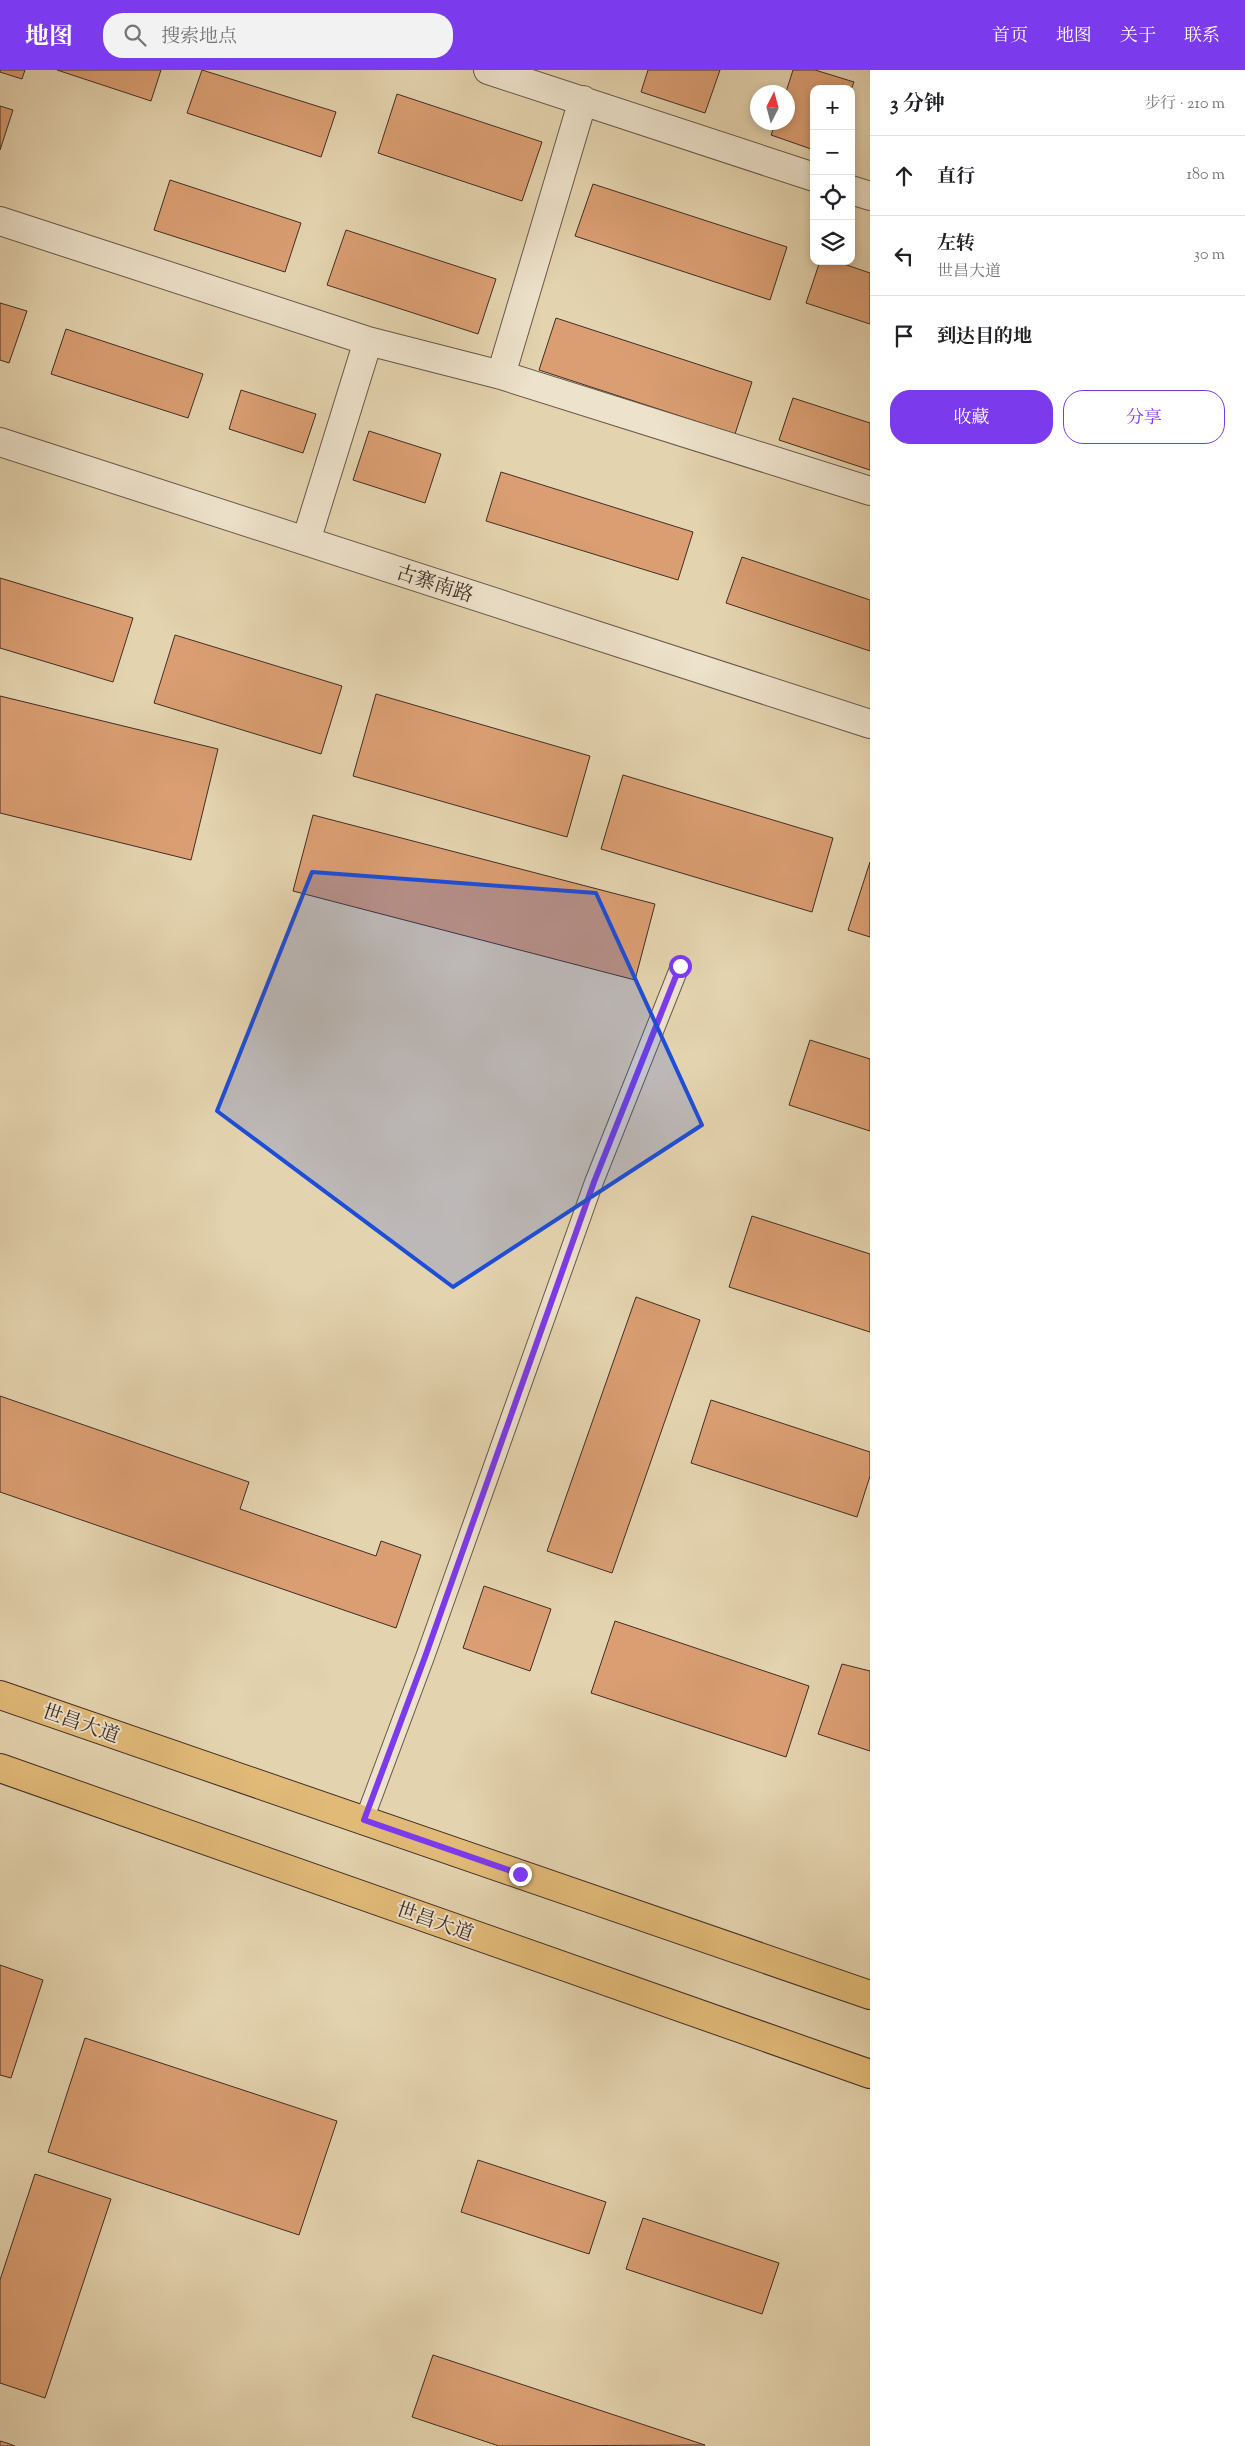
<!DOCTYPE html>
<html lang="zh">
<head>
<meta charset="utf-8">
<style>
	:root { --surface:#fff; --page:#f2f2f2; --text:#202124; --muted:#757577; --line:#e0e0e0; --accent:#7c3aed }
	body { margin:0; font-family:"Sorts Mill Goudy","Noto Serif SC",serif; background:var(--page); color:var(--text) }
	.controls { position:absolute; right:15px; top:15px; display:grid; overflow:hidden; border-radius:10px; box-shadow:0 2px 8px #0003 }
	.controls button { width:45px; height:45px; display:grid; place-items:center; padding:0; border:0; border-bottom:1px solid var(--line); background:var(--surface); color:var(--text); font:25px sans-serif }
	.compass { position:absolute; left:750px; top:15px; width:45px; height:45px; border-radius:50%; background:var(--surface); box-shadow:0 2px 8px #0003; rotate:6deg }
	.stop { position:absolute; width:15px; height:15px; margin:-11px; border:4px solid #7c3aed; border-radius:50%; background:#fff }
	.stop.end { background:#7c3aed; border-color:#fff; box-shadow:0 1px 5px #0008 }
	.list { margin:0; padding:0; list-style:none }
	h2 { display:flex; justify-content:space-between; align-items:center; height:65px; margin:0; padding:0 20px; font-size:21px }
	h2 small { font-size:16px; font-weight:400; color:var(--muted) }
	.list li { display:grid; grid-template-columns:32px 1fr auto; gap:15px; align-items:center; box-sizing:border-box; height:80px; padding:0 20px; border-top:1px solid var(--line) }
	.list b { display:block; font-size:19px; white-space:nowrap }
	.list p { margin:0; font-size:16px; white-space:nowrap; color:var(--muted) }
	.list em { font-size:16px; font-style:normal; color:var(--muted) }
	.actions { display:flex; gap:10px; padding:15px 20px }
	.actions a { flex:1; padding:11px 0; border:1px solid var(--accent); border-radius:20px; text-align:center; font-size:18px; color:var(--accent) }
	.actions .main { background:var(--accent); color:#fff }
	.icon { flex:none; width:28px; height:28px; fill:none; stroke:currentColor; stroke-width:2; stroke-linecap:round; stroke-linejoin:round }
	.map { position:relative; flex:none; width:870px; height:2376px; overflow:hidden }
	header { display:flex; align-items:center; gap:30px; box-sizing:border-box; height:70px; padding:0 25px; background:var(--accent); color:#fff }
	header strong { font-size:24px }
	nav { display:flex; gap:28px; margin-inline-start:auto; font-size:18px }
	.search { width:350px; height:45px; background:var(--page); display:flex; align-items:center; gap:12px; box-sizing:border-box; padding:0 18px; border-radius:20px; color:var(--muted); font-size:19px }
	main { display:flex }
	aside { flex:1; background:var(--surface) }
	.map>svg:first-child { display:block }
</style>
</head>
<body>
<header>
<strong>地图</strong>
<div class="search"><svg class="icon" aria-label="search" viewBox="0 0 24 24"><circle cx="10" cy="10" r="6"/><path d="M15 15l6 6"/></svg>搜索地点</div>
<nav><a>首页</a><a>地图</a><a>关于</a><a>联系</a></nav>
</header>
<main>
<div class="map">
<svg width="870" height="2376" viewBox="0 0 870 2376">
	<rect width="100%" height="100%" fill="#e4d3af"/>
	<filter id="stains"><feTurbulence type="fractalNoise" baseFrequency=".004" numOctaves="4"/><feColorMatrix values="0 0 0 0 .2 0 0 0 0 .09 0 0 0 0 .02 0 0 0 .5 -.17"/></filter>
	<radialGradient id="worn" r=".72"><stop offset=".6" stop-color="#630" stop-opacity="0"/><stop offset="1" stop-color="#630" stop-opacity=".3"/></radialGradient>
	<path fill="#da9e72" stroke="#402e26" d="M0,0h25l-3,9 -22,-7z
		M57,0h104l-10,31z
		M202,0l134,42 -15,45 -134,-44z
		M648,0h72l-15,43 -64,-21z
		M793,0h22l39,12 -3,8 -37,-1v61l-43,-15 5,-13h12v-30h-2z
		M397,24l145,48 -20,59 -144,-48z
		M0,36l13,4 -13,40z
		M170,110l131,43 -16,49 -131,-42z
		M593,114l194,63 -17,53 -195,-64z
		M346,160l150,49 -18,55 -151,-49z
		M820,191h15l35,12v51l-64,-21z
		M0,233l27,8 -18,52 -9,-3z
		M556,248l196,64 -17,52 -196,-64z
		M66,259l137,45 -15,44 -137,-44z
		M241,320l75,24 -13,39 -74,-24z
		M793,328l77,25v47l-91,-30z
		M369,361l72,23 -16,49 -72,-23z
		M501,402l192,60 -15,48 -192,-59z
		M742,487l128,43v51l-144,-48z
		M0,508l133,40 -20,64 -113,-34z
		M175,565l167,51 -21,68 -167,-51z
		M376,624l214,62 -23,81 -214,-61z
		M0,626l218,53 -27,111 -191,-47z
		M623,705l210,63 -21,74 -211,-63z
		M313,745l342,89 -20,76 -342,-89z
		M870,792v75l-22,-7z
		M810,970l60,19v72l-81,-26z
		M752,1146l118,38v78l-141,-45z
		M636,1227l64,23 -88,253 -65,-22z
		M0,1326l249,86 -9,27 136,47 5,-15 40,14 -25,73 -396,-136z
		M711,1330l159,52v24l-13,41 -166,-54z
		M484,1516l67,23 -21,62 -67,-23z
		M615,1551l194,65 -23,71 -195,-64z
		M842,1594l28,7v80l-52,-17z
		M0,1895l43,15 -32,98 -11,-3z
		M85,1968l252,83 -38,114 -251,-83z
		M478,2090l128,42 -17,52 -128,-42z
		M35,2104l76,25 -66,199 -45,-15v-103z
		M643,2148l136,45 -17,51 -136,-45z
		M433,2285l272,90 -206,1 -87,-29z
		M0,2371l7,2 8,3h-15z"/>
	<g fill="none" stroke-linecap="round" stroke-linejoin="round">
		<defs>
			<path id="lane" d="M364,1750l61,-163 169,-475 86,-216"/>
			<path id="street" d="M488,0l326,107
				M851,120l19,6
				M0,151l368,120 133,34 369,116
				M501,305l82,-275
				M0,372l870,282
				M306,471l62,-200"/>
			<path id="primary" d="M0,1625l870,300
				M0,1698l870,306"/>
		</defs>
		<use href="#lane" stroke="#695748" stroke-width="20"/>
		<use href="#street" stroke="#695748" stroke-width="30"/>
		<use href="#primary" stroke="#402e26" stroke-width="30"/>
		<use href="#lane" stroke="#ede2cb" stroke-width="18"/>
		<use href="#street" stroke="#ede2cb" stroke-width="28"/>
		<use href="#primary" stroke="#e2ba78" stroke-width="28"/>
	</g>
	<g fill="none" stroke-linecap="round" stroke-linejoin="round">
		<path stroke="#7c3aed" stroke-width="6" d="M520,1804l-156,-54 61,-163 169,-475 86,-216"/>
	</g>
	<path fill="#1d4ed8" fill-opacity="0.2" stroke="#1d4ed8" stroke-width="4" stroke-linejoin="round" d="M312,802l284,21 106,232 -249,162 -236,-176z"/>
	<g text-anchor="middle" stroke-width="4" stroke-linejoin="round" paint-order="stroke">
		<g font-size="20" fill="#402e26" stroke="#ede2cb">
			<text transform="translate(435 513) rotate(18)" y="7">古寨南路</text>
			<text transform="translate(81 1653) rotate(19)" y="7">世昌大道</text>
			<text transform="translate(435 1851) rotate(19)" y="7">世昌大道</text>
		</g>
	</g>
	<rect width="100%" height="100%" filter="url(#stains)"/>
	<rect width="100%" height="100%" fill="url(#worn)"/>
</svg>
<div class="controls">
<button>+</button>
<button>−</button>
<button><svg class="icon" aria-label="locate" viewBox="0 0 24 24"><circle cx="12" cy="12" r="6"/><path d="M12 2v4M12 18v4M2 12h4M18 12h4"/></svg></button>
<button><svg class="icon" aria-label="layers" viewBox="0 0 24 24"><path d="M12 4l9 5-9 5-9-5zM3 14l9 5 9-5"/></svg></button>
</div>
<svg class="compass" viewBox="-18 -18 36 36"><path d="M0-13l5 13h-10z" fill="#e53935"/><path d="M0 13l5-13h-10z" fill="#757577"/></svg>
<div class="stop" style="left:680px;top:896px"></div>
<div class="stop end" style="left:520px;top:1804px"></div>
</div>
<aside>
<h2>3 分钟<small>步行 · 210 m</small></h2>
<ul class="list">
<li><svg class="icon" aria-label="ahead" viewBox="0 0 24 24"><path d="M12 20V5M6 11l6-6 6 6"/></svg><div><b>直行</b></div><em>180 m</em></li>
<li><svg class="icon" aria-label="left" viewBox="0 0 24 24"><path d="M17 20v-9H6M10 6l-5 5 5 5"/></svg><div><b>左转</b><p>世昌大道</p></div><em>30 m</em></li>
<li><svg class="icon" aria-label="arrive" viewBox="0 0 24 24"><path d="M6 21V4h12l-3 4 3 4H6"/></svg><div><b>到达目的地</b></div></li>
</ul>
<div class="actions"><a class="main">收藏</a><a>分享</a></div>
</aside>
</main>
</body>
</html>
